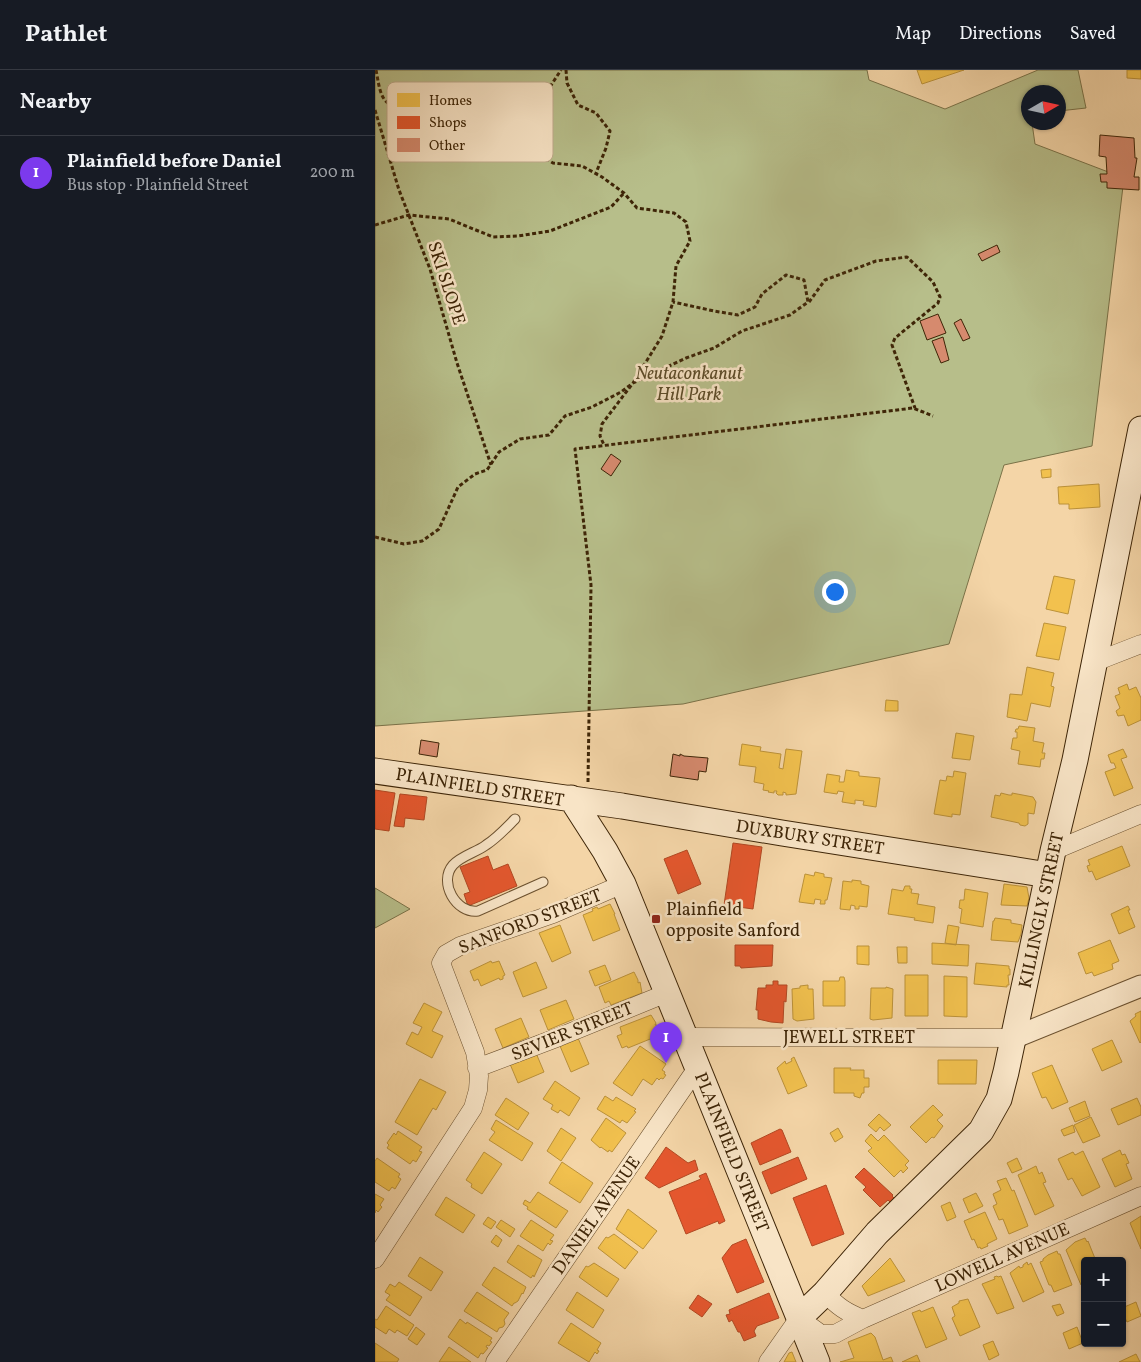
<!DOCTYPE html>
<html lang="en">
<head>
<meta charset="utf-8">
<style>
	:root { --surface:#171b24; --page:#242831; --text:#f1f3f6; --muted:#9ea1a6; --line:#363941; --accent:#7c3aed }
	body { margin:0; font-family:Vollkorn,serif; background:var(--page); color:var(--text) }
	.controls { position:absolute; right:15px; bottom:15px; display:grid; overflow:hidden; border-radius:5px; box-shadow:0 1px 4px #0004 }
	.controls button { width:45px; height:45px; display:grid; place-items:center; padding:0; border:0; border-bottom:1px solid var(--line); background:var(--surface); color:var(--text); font:25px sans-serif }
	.compass { position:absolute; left:646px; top:15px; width:45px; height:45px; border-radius:50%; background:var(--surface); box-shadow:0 1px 4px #0004; rotate:81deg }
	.you { position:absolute; left:459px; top:521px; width:18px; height:18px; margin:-12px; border:4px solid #fff; border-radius:50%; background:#1a73e8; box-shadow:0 0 0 8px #1a73e833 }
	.badge { display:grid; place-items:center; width:32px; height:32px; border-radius:50%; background:var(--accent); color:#fff; font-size:16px; font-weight:700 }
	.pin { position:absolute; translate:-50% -41px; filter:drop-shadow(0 1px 2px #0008) }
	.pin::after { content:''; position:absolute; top:26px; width:18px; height:15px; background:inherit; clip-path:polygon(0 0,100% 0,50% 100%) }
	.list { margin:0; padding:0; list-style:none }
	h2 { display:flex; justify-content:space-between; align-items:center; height:65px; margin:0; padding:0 20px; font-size:21px }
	h2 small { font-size:16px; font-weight:400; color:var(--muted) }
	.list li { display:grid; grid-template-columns:32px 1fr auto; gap:15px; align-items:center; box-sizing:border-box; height:75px; padding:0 20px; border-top:1px solid var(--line) }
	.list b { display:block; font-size:19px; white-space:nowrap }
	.list p { margin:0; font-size:16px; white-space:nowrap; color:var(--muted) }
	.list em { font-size:16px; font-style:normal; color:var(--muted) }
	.map { position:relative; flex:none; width:766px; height:1292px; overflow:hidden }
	header { display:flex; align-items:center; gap:30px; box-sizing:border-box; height:70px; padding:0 25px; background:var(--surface); border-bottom:1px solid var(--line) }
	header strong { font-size:24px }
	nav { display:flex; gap:28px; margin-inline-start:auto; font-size:18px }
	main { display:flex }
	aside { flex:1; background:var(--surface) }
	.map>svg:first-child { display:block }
</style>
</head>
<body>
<header>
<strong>Pathlet</strong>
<nav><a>Map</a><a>Directions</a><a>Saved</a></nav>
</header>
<main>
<aside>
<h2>Nearby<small></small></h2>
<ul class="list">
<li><span class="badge">1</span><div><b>Plainfield before Daniel</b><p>Bus stop · Plainfield Street</p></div><em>200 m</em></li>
</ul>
</aside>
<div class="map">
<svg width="766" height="1292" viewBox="0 0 766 1292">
	<rect width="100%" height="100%" fill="#f4d5a7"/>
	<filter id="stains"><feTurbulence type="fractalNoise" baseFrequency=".004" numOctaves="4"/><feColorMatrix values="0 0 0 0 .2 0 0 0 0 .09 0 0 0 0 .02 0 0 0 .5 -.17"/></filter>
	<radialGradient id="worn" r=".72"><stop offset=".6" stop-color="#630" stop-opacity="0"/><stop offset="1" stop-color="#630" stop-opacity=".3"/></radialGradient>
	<path fill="#b7be8a" stroke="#7a7248" d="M0,0h492l2,10 76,29 93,-39h40l8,38 -27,3v-19h-30v30l3,1 3,21 89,34 -32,268 -88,19 -55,179 -266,60 -308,22z
		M0,818l35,21 -35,19z"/>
	<path fill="#f2c14e" stroke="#bc9239" d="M542,0h47l-42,14z
		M752,0h14v9l-14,-1z
		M676,399v8l-9,1 -1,-8z
		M724,414l1,23 -31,2v-5h-10l-1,-17z
		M679,506l21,4 -7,34 -22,-5z
		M669,553l22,4 -7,33 -23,-4z
		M652,597l27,6 -3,13 3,1 -4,20 -19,-4 -4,18 -20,-4 3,-23 12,1z
		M752,614l2,6 7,-3 5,11v22l-13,6 -4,-11 -6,1 -2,-5 4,-3 -5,-12 5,-2 -2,-6z
		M511,630l12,1v10h-13z
		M644,656l16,2 -2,13 11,2 -2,10h3l-1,6h-3l-1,8 -22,-3 2,-13 -9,-2 2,-11h4v-6h-2l1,-3h2z
		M581,663l18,3 -4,24 -18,-2z
		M367,674l19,3 -1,4 21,3 -2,14 4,1 3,-20 16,2 -6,43 -10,1v-2l-3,-1v3h-5l-2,-2 1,-2h-3v2l-6,-1 1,-1 -6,-1 1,-6 -10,-2 2,-15 -17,-2z
		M748,679l4,8 -6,2 12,29 -19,8 -9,-24 11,-4 -2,-5h-3l-3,-8z
		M471,700l13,2v4l21,2 -4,29 -13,-2 1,-4 -9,-1v4l-13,-2 2,-10 -6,-1 -1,3 -13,-2 3,-18 13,2 -1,6h5z
		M579,701l12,2 -6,42 -8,-1v3l-18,-3 6,-34 6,1 1,-5 6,1z
		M626,723l8,2h3v-2l21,4 3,5 -2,12 -6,-1v11l-3,2 -5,-1 -1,-2 -28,-6 4,-22 5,1z
		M747,776l8,20 -34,14 -4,-9 -3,1 -2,-6 3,-1 -2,-5z
		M440,802l9,2v3l8,1 -5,22h-2v4h-5l1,-4 -6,-1 -1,5 -15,-2 6,-28 9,2z
		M477,810l9,1v3l8,2 -2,21 -8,-1v3h-4v-3l-4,-1 -1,5 -10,-1 3,-28 9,1z
		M629,814l23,3 2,11 -2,8 -26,-1z
		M530,816h5v3h2l-1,4 8,1 -2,10 18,3 -2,16 -19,-3 1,-2 -27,-4 4,-25 11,2z
		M590,819l23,4 -5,34 -23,-4 2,-14 -3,-1 1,-8h4z
		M235,834l5,10h-1l6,16 -27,11 -10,-26 10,-4 -1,-2 5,-2 1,2z
		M753,836l2,4h-2l7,17 -16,7 -8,-20z
		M620,848l16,2v3l11,2 -1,9 -3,8 -27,-2 2,-19h1z
		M185,855l11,28 -19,9 -13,-29z
		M573,855l11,2 -3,18 -11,-2z
		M735,870l9,21 -7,3 1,5 -19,7 -2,-4 -6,2 -8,-21z
		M557,873l37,2 -1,21 -36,-2z
		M482,876h12v19l-12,-1z
		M522,877h10v16h-9z
		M116,891l1,2 7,-2 6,14 -2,1v3l-3,1 -1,-2 -18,8 -3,-7 -4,2 -4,-10z
		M161,892l11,26 -24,9 -10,-25z
		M601,893l33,3v3h1v6h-2l1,10h-2v2l-33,-3z
		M230,895l6,15 -16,6 -6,-15z
		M259,902l4,8v3l2,-1 2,11 -31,12 -2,-4 -4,2 -6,-16z
		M530,905h23v41h-23z
		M569,906l23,1v40l-23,-1z
		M465,907h4l1,4v25h-22v-25h16z
		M433,915v4h5l1,30 -17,2 -4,-2 -1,-30 8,-1v-2z
		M511,917l7,2 -1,29 -19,2 -3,-1 1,-31h15z
		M191,930l8,19 -26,11 -8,-20z
		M49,933l18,9 -10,19 11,5 -11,22 -26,-14 6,-12 6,3 4,-8 -9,-4z
		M766,941v31l-1,1 -10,-22 6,-5 -1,-2z
		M276,945l5,8 -1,2h2l3,10 -32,13 -1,-2 -5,2 -5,-12 5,-2 -2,-7z
		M146,948l8,19 -26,11 -8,-19z
		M203,968l11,26 -18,8 -11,-26z
		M737,970l10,22 -20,9 -10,-22z
		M265,976l26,18 -4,6 3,2 -1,2 2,1 -3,4 -2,-1 -2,2 -2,-2 -5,7 -9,-6 -11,17 -19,-13z
		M161,983l8,19 -26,11 -8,-19z
		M419,987l13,29 -19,8 -11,-26 8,-7 1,3 6,-3 -1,-2z
		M563,990h39l-1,24h-38z
		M677,995l16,37 -16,7 -6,-12 -4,1 -10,-25z
		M459,998h17l-1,2h14v8h5v9h-5v6h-2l-2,5 -6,-2v-3h-20z
		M45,1009l26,13 -10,18 -3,-2 -16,27 -22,-13z
		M180,1011l25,17 -11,18 -9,-6 -2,3 -7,-4 2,-4 -10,-6z
		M230,1026l8,5 3,-4 20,12 -2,2 2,1 -9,11 -5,-3 -2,3 -23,-14z
		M131,1028l23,15 -11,17 -23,-15z
		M762,1028l4,9v8l-23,10 -7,-16z
		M710,1031l5,15 -15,6 -6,-14z
		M558,1035l10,10 -6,5 6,6 -9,12 -2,-1 -6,6 -16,-16z
		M504,1044l12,11 -7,6 -4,-4 -4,5 -8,-7z
		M716,1047l9,19 -17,7 -9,-18z
		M231,1048l20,15 -14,19 -3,-2 -1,2 -7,-5 -1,1 -9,-8z
		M121,1050l37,23 -11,18 -33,-21 6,-8 -4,-3z
		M698,1055l2,7 -11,4 -3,-6z
		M186,1058l15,10 -15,23 -14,-10z
		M463,1058l5,9 -8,5 -5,-9z
		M23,1061l24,16 -3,4 3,1 -6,10 -3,-2 -3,4 -23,-16 2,-3 -2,-2 7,-10 2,2z
		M496,1064l7,7 6,-6 25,26 -4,4 3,3 -5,5 -2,-3 -7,7 -26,-26 4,-3 -7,-7z
		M745,1080l2,5 3,-1 4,9 -3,1 6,15 -17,8 -13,-28z
		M708,1081l17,36 -18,9 -10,-18 -4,2 -10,-21 15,-7 2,3z
		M109,1082l18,12 -20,30 -11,-7 1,-3 -6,-4z
		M2,1088l23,16 -2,3 3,2 -6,10 -3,-2 -3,4 -14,-9v-21z
		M642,1088l5,11 -10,4 -5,-10z
		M187,1092l31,21 -13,20 -31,-20z
		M661,1096l3,8 3,-2 4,10 -3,1 11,23 -19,9 -17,-40z
		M631,1108l6,13 2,-1 14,36 -19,8 -6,-15 -4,1 -6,-14 4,-2 -4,-10 8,-4 -4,-9z
		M163,1122l30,19 -12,17 -29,-19 1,-2 -5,-3 2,-4 5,3z
		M601,1123l7,13 -14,7 -6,-14z
		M0,1124l9,5 -4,6 2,2 -4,5 -2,-2 -1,3z
		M71,1127l29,18 -12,18 -28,-18z
		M575,1132l6,15 -9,4 -6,-15z
		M253,1139l29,22 -14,18 -27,-20z
		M610,1142l12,27 -10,5 1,2 -7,3 -1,-2 -2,1 -4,-9 -2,1 -8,-19z
		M766,1146v33l-11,-26z
		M113,1147l8,5 -5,7 -8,-5z
		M126,1150l14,9 -5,8 -14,-10z
		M156,1150l23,15 -4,5 3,1 -3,4 -2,-2 -5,8 -23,-15z
		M239,1164l24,18 -13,17 -27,-21 8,-11 2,1z
		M121,1165l6,5 -4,7 -7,-5z
		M710,1168l2,4 1,-1 8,20h-11v23l-4,1 -15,-35 9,-8z
		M143,1175l24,15 -8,17 -1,-2 -2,3 -24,-16z
		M682,1181l1,3h2l12,31 -18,7 -3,-7h-2l-9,-23 3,-1v-2l5,-4z
		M45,1187l23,15 -12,19 -23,-15z
		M515,1188l15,23 -37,15 -6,-10z
		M652,1192l1,3 3,-2 13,29 -21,10 -13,-29 9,-7 1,2 3,-1v-2z
		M219,1193l25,16 -12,18 -28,-20 7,-11 2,1z
		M119,1197l32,20 -3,7 -1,-1 -4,8 -3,2h-1l-2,3 -30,-21z
		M622,1206l1,1 3,-1 13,32 -17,6 -15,-30 13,-5 -1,-2z
		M24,1212l23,15 -12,19 -24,-16 4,-5 -5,-3 5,-8 5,3z
		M102,1222l32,21 -5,7 1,4 -2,3 -4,1 -2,4 -33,-21z
		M202,1222l27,18 -11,18 -27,-18z
		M593,1229l12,28 -20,9 -8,-18 3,-2 -3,-9 7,-4v-2z
		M761,1232l5,14 -14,6 -5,-10v-4z
		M685,1234l4,9 -7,3 -5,-10z
		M11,1236l28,19 -7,11 -10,-6 -2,3 -6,-4 -3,5 -11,-7v-8l2,1z
		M558,1237l14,32 -21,9 -14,-35 8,-3 1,2z
		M85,1249l6,5 1,-2 25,16 -2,3 2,1 -3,4 -2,-1 -1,2 2,1 -5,6 -2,-1 -3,5 -30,-21z
		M196,1253l30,20 -4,7 2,1 -2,3 -2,-2 -6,10 -31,-19z
		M41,1257l9,7 -8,11 -9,-6z
		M702,1257l6,16 -14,6 -6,-16z
		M496,1263l4,4 8,23 8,-3 2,5h-53l14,-4 -6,-16z
		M618,1271l6,14 -10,5 -6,-15z
		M0,1273l24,16 -2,3h-22z
		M74,1277l22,15h-32z
		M417,1282l4,10h-12l5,-9z
		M761,1284l4,8h-21z
		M542,1285l3,7h-18z"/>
	<path fill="#e4572e" stroke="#b24822" d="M0,720l20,3 -6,38 -14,-2z
		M25,724l27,3 -3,23 -19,-2 -1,9 -10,-1z
		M358,773l29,4 -9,62 -29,-4z
		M312,780l14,34 -23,10 -14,-35z
		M113,786l5,14 15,-6 9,22 -49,20 -4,-12 6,-2 -10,-25z
		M360,875h38l-1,21 -31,2 -1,-2h-5z
		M398,911h5v4h9l-1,17 -2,-1 -1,22 -12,-1 -13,-3v-9h-2l2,-22h8v-3h7z
		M405,1059l2,1 9,22 -31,13 -9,-22z
		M291,1077l22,16 7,-3 3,10 -39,18 -14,-10z
		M423,1087l9,22 -36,15 -9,-22z
		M489,1098l29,27 -1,1 2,2 -4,4 -2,-2 -8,7 -17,-17 3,-3 -11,-10z
		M331,1103l19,48 -6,3 -1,-3 -32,13 -17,-42 32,-13 -2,-3z
		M451,1115l18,49 -32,12 -19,-48z
		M371,1169l18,43 -27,11 -15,-35 10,-13z
		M394,1223l10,25 -22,8 -3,5 2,5 -12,5 -4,-9h-2l-6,-12 -3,2 -3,-7 4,-1 -1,-4z
		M323,1225l14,9 -10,13 -13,-9z"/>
	<path fill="#d68a6e" stroke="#3e2507" d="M725,65l34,3 1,20h2l-3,19h5v13l-32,-2v-6h-6l-1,-8h7l-1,-17 -7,-1z
		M622,175l3,7 -18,9 -4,-7z
		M563,244l8,19 -19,7 -7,-19z
		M586,249l9,19 -7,3 -9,-18z
		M568,267l6,23 -8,3 -9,-22z
		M236,384l10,7 -10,15 -10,-7z
		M46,670l18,3 -2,14 -18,-3z
		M298,684l7,2v-2l4,2 24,2 -2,14 -7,-1 -1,9 -28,-4z"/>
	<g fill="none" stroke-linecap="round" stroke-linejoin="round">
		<defs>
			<path id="service" d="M140,749c-9,9 -18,19 -29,26 -9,7 -25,11 -33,20 -15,17 3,49 25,46l65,-29"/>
			<path id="minor" d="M720,592l46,-18
				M678,781l88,-37
				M310,967l328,1
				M102,998l82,-31 108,-44
				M0,1189l98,-151 5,-18 1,-14 -4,-24 -34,-89 5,-9 14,-8 93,-32 70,-30
				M450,1223c13,14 21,19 38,26
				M120,1292l202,-294
				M393,1292l31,-44 22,16h14l28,-15 278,-123"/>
			<path id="tertiary" d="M638,968l128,-52"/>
			<path id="secondary" d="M0,701l247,35 160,27 266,42
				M196,728l34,53 18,33 194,478
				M424,1248l26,-25 52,-60 104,-102 18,-32 7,-27 47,-221 22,-91 66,-331"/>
		</defs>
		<use href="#service" stroke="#6c512f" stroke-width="11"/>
		<use href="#minor" stroke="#6c512f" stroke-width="19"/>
		<use href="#tertiary" stroke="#6c512f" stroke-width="23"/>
		<use href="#secondary" stroke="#3e2507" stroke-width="27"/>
		<path stroke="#3e2507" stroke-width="3" stroke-dasharray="4 2.5" stroke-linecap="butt" d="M1,0c4,20 4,38 29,38l88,-1 16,4 16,14 11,28 17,10 29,3 20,11 22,16 13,15 37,5 12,9 4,19 -14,25 -3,36 -11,34 -29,47 -31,41 -2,12 4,9
			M191,0l1,13 11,22 18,8 14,18 -4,17 -10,25
			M0,40l24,80 31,79 27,94 34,102
			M150,55l36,-55
			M0,155l34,-10 40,4 44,18 25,-1 32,-5 61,-24 13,-14
			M434,232l16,-22 51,-19 31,-4 26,25 7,15 -2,6 -43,35 -3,7 23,63
			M0,467l29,7 18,-3 17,-12 19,-42 17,-13 12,-4 12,-18 21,-13 29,-4 16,-19 27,-9 29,-15 12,-9 53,-25 28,-10 28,-17 48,-16 18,-13 -4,-22 -18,-5 -24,19 -7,13 -17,8 -24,-4 -41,-9
			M213,712l3,-197 -16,-136 338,-41 20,8"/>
		<use href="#service" stroke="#f8e4c6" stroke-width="9"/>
		<use href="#minor" stroke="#f8e4c6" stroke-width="18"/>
		<use href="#tertiary" stroke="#f8e4c6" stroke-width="21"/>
		<use href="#secondary" stroke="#f8e4c6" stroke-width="25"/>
	</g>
	<rect fill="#8f2418" stroke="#f8e4c6" stroke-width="2" x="276" y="844" width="10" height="10" rx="2.5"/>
	<g text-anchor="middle" stroke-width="5" stroke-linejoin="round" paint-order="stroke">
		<g font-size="18" fill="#3e2507" stroke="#f8e4c6">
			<text transform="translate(72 213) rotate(72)" y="6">SKI SLOPE</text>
			<text transform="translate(105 717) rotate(9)" y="6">PLAINFIELD STREET</text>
			<text transform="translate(435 767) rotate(9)" y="6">DUXBURY STREET</text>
			<text transform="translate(666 840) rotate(-78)" y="6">KILLINGLY STREET</text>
			<text transform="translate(155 851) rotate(-21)" y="6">SANFORD STREET</text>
			<text transform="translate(197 961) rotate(-22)" y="6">SEVIER STREET</text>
			<text x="474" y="973">JEWELL STREET</text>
			<text transform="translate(357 1082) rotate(68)" y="6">PLAINFIELD STREET</text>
			<text transform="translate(221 1145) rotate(-55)" y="6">DANIEL AVENUE</text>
			<text transform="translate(627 1187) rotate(-24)" y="6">LOWELL AVENUE</text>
		</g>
		<g font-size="18" font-style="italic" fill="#5c4b28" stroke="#f8e4c6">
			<text x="314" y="309">Neutaconkanut<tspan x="314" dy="21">Hill Park</tspan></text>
		</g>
		<g font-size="18" fill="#3e2507" stroke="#f8e4c6" text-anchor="start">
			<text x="291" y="845">Plainfield<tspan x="291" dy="21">opposite Sanford</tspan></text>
		</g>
	</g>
	<rect x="12" y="12" width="166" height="80" rx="8" fill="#f8e4c6" stroke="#c0ab8d" stroke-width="1"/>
	<rect x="22" y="23" width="23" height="14" fill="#f2c14e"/>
	<rect x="22" y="46" width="23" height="13" fill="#e4572e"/>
	<rect x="22" y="68" width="23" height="14" fill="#d68a6e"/>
	<g font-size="14" fill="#3e2507">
		<text x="54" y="35">Homes</text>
		<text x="54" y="57">Shops</text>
		<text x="54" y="80">Other</text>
	</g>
	<rect width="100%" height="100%" filter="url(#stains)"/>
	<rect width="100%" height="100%" fill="url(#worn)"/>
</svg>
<div class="controls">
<button>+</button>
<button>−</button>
</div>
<svg class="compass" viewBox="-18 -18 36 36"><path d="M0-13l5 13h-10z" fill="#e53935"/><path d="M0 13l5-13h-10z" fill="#9ea1a6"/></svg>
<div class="you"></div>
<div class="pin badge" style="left:291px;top:993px">1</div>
</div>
</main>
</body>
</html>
